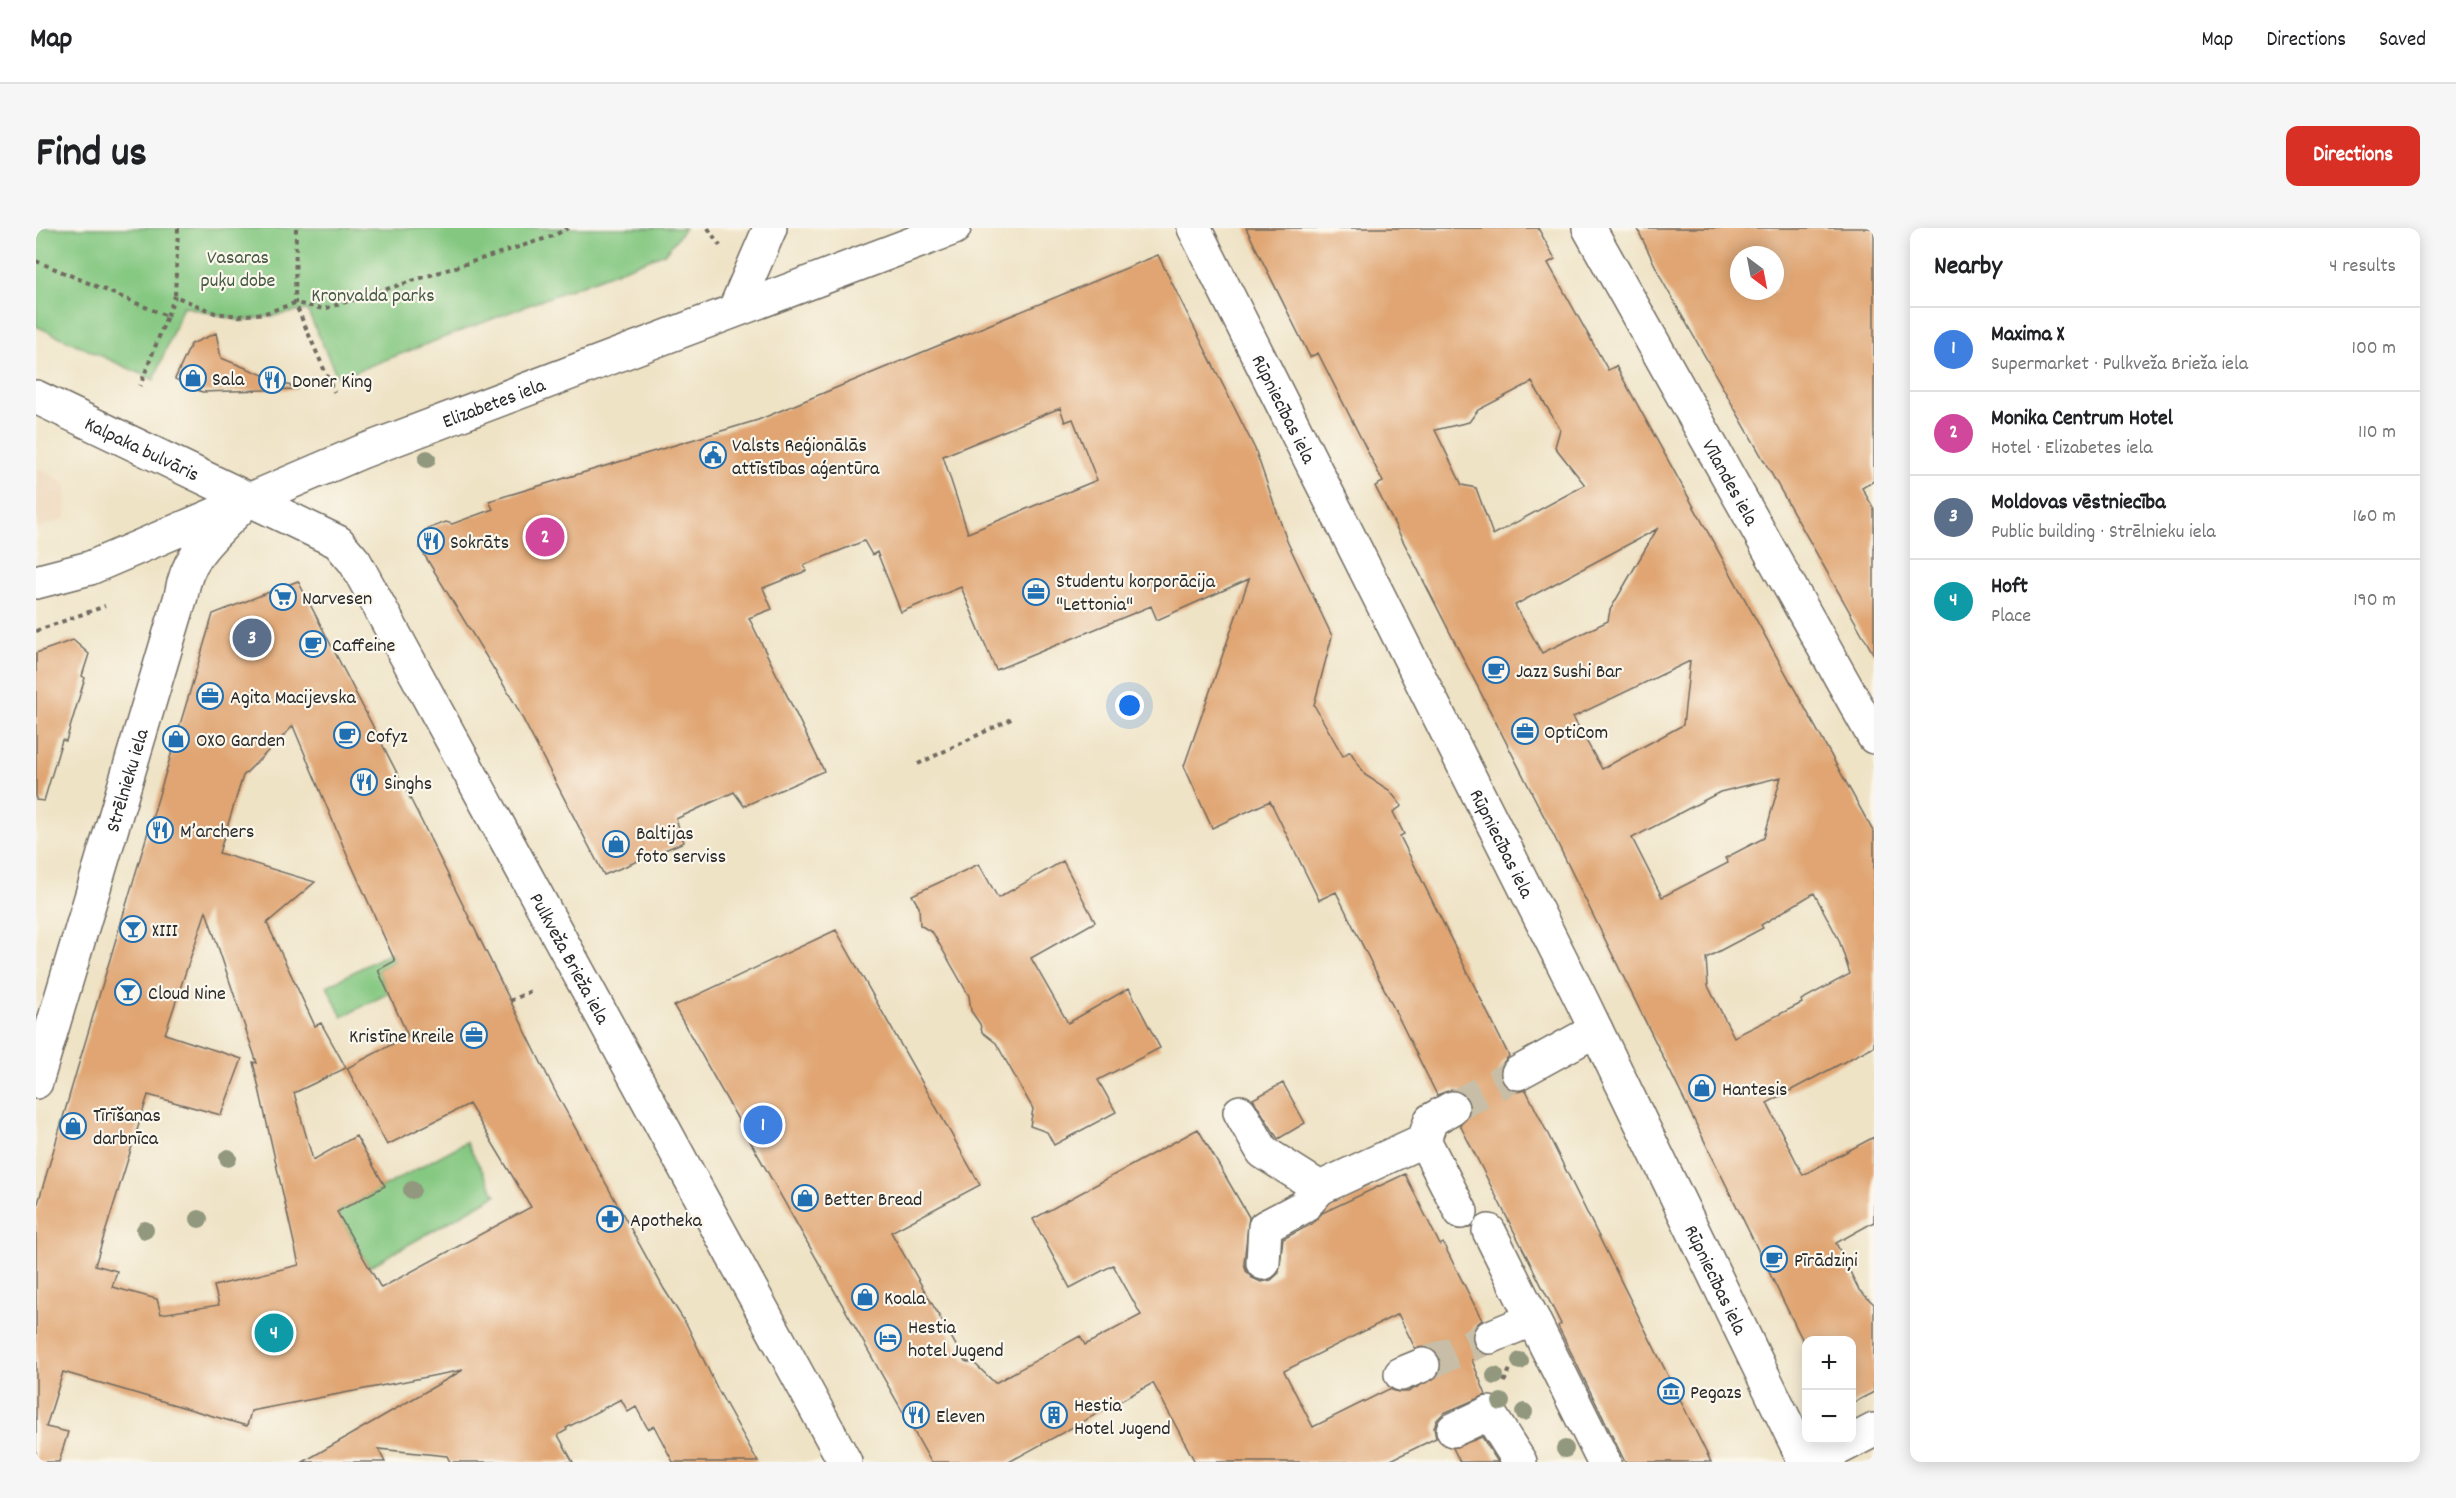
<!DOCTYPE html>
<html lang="en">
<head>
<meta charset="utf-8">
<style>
	:root { --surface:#fff; --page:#f6f6f6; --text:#202124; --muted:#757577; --line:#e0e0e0; --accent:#d93025 }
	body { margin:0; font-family:Dekko,sans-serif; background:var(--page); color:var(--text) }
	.controls { position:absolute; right:18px; bottom:18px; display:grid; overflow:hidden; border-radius:12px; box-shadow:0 3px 15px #0003 }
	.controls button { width:54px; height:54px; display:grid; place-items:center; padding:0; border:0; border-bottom:2px solid var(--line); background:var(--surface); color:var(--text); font:30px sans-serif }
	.compass { position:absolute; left:1694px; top:18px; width:54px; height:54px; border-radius:50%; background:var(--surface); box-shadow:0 3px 15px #0003; rotate:148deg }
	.you { position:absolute; left:1094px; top:478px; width:21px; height:21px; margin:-15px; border:4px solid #fff; border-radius:50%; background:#1a73e8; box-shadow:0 0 0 9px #1a73e833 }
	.badge { display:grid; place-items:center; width:39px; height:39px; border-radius:50%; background:var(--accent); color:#fff; font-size:20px; font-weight:700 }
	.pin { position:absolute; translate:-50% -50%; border:3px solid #fff; box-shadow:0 2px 6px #0006 }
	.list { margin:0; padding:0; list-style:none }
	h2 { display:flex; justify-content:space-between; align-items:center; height:78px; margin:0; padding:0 24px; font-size:26px }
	h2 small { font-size:20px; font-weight:400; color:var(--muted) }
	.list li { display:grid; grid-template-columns:39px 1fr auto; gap:18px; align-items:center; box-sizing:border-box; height:84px; padding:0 24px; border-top:2px solid var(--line) }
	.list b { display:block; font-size:22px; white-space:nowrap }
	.list p { margin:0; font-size:20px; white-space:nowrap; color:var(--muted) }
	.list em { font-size:20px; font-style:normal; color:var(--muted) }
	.map { position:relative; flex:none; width:1838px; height:1234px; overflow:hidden; border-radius:12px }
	header { display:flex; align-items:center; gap:36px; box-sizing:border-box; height:84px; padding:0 30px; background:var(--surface); border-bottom:2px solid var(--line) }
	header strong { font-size:28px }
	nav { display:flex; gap:33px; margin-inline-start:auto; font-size:21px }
	.intro { display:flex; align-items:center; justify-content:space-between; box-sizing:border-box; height:144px; padding:0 36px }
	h1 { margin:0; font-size:42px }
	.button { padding:15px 27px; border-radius:12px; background:var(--accent); color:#fff; font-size:21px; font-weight:700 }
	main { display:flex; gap:36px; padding:0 36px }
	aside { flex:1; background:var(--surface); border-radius:12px; box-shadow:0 3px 15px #0003 }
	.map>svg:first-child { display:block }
</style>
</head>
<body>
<header>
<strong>Map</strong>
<nav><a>Map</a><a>Directions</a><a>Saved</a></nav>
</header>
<div class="intro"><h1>Find us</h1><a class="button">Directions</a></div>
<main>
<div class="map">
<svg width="1838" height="1234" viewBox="0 0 1838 1234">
	<rect width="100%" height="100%" fill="#fbf7ec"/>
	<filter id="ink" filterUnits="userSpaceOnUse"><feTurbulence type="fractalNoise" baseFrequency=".0167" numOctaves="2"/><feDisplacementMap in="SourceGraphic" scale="12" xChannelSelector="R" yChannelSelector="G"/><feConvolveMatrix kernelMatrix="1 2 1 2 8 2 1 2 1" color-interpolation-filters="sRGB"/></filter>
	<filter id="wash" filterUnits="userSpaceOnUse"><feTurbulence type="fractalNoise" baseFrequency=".008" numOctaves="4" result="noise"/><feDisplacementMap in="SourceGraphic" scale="24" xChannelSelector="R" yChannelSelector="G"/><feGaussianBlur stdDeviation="1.35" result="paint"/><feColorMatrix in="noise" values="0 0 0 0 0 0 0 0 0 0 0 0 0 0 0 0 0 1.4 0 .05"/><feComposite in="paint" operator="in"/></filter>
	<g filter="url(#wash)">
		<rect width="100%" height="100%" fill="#efe3c6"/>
		<path fill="#eed7bb" d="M0,240l30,14v36l-30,11z"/>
		<path fill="#83c780" stroke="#577956" stroke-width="1.5" d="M0,0h649l-20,25 -327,125 -31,-68 -65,11 -59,-15 -29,74 -118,-54z
			M355,724l4,9 -17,9 11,23 -47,24 -15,-31z
			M430,914l30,53 -127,72 -32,-55z"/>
		<g id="blocks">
			<path fill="#e0a572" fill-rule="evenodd" d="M1210,0h292l17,31 -7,4 60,107 8,-4 258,467v213l-107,57 36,72 71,-38v85l-38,21 23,47 15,14v88l-23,12v-63h-45v6l-253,-513 -178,-348 8,-4 -65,-129 -8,4zM1496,154l28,47 -5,18 30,38 -92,50 -17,-47 -14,-3 -27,-55 34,-8 9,-12zM1621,301l-47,81 -2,11 -66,32 -27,-48zM1654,433l-7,64 -81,44 -29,-52zM1745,549l-17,61 -39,20 3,5 -66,34 -30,-59 88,-46zM1778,665l25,47 11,34 -49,26 1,3 -68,34 -26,-51 -2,-28 57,-30 -2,-3z
				M1601,0h237v253l-12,7 12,21v146l-211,-373zM1703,27h36v36h-36z
				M1122,27l97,194 32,92 45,95 -18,69 29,51 7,-5 15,24 24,15 13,16 -9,6 11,22 -4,2 109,220 -7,8 -3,8 2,10 8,7 8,3 9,-2 185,372h-86l-67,-136 3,-2 -101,-199 8,-8 3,-8 -3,-10 -6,-7 -9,-3 -16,6 -101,-203 -17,8 -49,-99 -58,27 -28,-62 65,-187 -92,41 -6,-14 -155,64 -35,-83 -60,25 -24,-60 -5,3 -8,-14 -60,24 2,6 -43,17 9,21 -23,9 75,153 -80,35 -10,-14 -58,27 8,23 -80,33 -90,-173 -94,-154 5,-18 21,-8 6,2 41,-15 -4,-8 269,-81zM1024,180l5,14 8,-3 24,61 -129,53 -25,-77z
				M180,105l5,25 77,31 -96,3 -27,-13 16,-35z
				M262,353l115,223 142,287 109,198 23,36 31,65 40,72h-85l-19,-36 -6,3 -12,-22 -8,5 -7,-13 -55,29 1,2 -9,5 15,27h-123l-3,-6 -69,-7 7,13h-82l160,-92 -212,41 -4,15 -184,-54 -17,55 22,5 -9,30h-23v-252l40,-137 137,-459zM257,498l54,129 48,106 -17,9 30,66 -61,32 40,77 82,-41 62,103 -150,81 -44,-76 48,-26 -29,-50 -43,24 -19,-67 52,-25 -25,-45 -6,3 -48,-103 48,-41 -96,-29 24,-77zM170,683l51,152 -4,-1 46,203 -85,21 5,19 -58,9 -4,-15 -45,-12 5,-16 -22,-6 53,-170 73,20 21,-56 -77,-25z
				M37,412l16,14 -7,22 3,2 -19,63 -4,-1 -18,61 -8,-1v-147z
				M1027,633l32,61 -64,36 37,65 61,-35 31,60 -62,32 18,32 -62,33 -7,-13 -17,-6 3,-17 -37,-66 -14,-11 -2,-8 -9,-13 -2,-15 -36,-63 -13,-8 -1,-18 -7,-12 67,-31 19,34z
				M800,702l144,255 -89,47 74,129 10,3 20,19 85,-47 5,9 56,-30 -28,-50 -43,23 -37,-69 165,-90 51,88 -5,46 2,8 6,7 9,4 10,-2 8,-7 4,-34 29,-15 10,-11 83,-39 35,71 3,-2 39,77 -7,6 -4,9 2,10 13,10 -14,5 14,35 -42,18 -7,7 -3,8 2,10 -49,24h-192l-42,-79 -144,79h-78l-257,-456zM1362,1086l17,34 11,-1 9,4 5,6 2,10 -4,9 -30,16h-10l-9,-3 -76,38 -29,-56z
				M1247,855l22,40 -27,16 -25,-40z
				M1446,1209l16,25h-38l-7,-14z"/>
		</g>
	</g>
	<g filter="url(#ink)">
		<use href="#blocks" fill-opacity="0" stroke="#706b61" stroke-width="1.5"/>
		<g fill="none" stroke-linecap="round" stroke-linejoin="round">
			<path stroke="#c8bea7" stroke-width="33" stroke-dasharray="33 16" stroke-linecap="butt" d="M1416,880l66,-35
				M1387,1137l67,-28"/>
			<defs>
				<g id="minor">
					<path id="s1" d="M1158,0l388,773 223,461"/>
					<path id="s2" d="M1553,0l285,509"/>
					<path d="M699,81l35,-81"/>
					<path id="s3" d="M0,354l54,-14 271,-116 593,-224"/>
					<path d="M1482,845l78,-43"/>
					<path id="s4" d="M0,854l145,-486c6,-41 30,-58 58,-87"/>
					<path d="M1416,880l-21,12 -7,20 37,72"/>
					<path d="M1204,884l23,40 57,36 104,-48"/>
					<path d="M1453,1003l115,231"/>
					<path d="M1227,1035l2,-36 38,-20 17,-19"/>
					<path d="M1454,1109l43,-18"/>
					<path d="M1365,1146l22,-9"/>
					<path d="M1417,1202l36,-17 31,49"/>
					<path d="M1776,1234l62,-32"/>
				</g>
				<g id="major">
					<path id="s5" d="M0,169l302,145 17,20 490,900"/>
				</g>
			</defs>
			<use href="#minor" stroke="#706b61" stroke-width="36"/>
			<use href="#major" stroke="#706b61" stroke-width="36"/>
			<path stroke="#706b61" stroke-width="4" stroke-dasharray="4.5 4.5" stroke-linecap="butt" d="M142,0l-3,68 40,17 24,3 26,-3 30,-10 29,6 229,-73 15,-8
				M260,0l-1,75 39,89
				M672,0l12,18
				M0,33l131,55 -27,70
				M131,88l8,-20
				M0,403l69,-25
				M882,536l95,-46
				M474,773l23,-11
				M1468,1154l7,-15"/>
			<use href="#minor" stroke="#fff" stroke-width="33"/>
			<use href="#major" stroke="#fff" stroke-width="33"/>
		</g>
		<g fill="#92987e">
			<circle cx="391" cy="231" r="9"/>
			<circle cx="192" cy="930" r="9"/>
			<circle cx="376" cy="962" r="9"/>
			<circle cx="163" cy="991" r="9"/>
			<circle cx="109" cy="1002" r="9"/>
			<circle cx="1484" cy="1133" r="9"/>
			<circle cx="1459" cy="1148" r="9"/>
			<circle cx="1465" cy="1174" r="9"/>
			<circle cx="1488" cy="1184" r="9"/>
			<circle cx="1529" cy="1221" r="9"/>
		</g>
	</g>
	<defs>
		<symbol id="shop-ring" viewBox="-11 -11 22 22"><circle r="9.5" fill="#fbf7ec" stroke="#1f6fb2" stroke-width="1.5"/><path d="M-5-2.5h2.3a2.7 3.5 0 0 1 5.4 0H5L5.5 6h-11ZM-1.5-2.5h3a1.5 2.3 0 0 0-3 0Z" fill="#1f6fb2"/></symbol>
		<symbol id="restaurant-ring" viewBox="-11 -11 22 22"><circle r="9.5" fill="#fbf7ec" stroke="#1f6fb2" stroke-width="1.5"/><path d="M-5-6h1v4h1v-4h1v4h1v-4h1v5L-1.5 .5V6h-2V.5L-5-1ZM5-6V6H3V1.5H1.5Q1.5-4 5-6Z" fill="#1f6fb2"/></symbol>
		<symbol id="civic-ring" viewBox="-11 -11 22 22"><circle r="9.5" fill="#fbf7ec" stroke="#1f6fb2" stroke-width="1.5"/><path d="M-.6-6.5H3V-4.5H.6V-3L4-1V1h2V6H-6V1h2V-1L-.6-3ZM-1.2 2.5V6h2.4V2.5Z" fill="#1f6fb2"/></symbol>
		<symbol id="office-ring" viewBox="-11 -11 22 22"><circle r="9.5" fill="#fbf7ec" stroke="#1f6fb2" stroke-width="1.5"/><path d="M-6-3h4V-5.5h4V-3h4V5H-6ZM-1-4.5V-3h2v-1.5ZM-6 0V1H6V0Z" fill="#1f6fb2"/></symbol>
		<symbol id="supermarket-ring" viewBox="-11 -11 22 22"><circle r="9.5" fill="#fbf7ec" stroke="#1f6fb2" stroke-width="1.5"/><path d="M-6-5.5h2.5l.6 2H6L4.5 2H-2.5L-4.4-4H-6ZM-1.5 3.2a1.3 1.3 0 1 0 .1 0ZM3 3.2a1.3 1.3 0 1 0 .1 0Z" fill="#1f6fb2"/></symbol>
		<symbol id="cafe-ring" viewBox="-11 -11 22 22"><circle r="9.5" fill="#fbf7ec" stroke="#1f6fb2" stroke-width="1.5"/><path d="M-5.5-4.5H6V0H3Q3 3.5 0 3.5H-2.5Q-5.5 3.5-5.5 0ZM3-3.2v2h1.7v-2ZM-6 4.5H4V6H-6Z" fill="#1f6fb2"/></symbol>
		<symbol id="bar-ring" viewBox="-11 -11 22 22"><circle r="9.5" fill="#fbf7ec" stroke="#1f6fb2" stroke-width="1.5"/><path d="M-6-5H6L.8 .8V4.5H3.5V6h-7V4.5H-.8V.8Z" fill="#1f6fb2"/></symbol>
		<symbol id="pharmacy-ring" viewBox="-11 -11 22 22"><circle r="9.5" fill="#fbf7ec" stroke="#1f6fb2" stroke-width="1.5"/><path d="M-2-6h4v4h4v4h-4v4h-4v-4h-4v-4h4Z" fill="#1f6fb2"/></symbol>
		<symbol id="hotel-ring" viewBox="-11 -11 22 22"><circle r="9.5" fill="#fbf7ec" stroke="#1f6fb2" stroke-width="1.5"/><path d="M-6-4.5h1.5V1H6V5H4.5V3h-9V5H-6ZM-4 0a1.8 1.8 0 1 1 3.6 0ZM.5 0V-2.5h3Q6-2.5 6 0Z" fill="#1f6fb2"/></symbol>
		<symbol id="museum-ring" viewBox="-11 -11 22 22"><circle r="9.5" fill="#fbf7ec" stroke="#1f6fb2" stroke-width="1.5"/><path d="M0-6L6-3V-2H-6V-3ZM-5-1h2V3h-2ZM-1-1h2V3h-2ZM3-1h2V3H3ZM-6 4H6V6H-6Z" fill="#1f6fb2"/></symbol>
		<symbol id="building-ring" viewBox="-11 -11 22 22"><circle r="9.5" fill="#fbf7ec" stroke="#1f6fb2" stroke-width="1.5"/><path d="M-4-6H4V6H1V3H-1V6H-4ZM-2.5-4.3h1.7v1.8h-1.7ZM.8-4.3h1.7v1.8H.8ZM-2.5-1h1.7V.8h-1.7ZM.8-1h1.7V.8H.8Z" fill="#1f6fb2"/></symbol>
	</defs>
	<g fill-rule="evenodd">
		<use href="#shop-ring" x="142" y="135" width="30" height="30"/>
		<use href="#restaurant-ring" x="221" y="137" width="30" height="30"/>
		<use href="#civic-ring" x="662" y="212" width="30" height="30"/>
		<use href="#restaurant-ring" x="380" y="298" width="30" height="30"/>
		<use href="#office-ring" x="985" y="349" width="30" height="30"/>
		<use href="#supermarket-ring" x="232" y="354" width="30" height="30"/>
		<use href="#cafe-ring" x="262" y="401" width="30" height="30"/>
		<use href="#cafe-ring" x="1445" y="427" width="30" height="30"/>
		<use href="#office-ring" x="159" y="453" width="30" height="30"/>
		<use href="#office-ring" x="1474" y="488" width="30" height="30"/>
		<use href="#cafe-ring" x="296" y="492" width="30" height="30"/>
		<use href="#shop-ring" x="125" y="496" width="30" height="30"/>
		<use href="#restaurant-ring" x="313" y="539" width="30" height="30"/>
		<use href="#restaurant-ring" x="109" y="587" width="30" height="30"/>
		<use href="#shop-ring" x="565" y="601" width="30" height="30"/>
		<use href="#bar-ring" x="82" y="686" width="30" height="30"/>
		<use href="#bar-ring" x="77" y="749" width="30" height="30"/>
		<use href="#office-ring" x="423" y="792" width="30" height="30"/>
		<use href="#shop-ring" x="1651" y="845" width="30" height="30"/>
		<use href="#shop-ring" x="22" y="883" width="30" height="30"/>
		<use href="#shop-ring" x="754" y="955" width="30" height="30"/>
		<use href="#pharmacy-ring" x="559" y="976" width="30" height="30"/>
		<use href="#cafe-ring" x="1723" y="1016" width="30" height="30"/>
		<use href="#shop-ring" x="814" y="1054" width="30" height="30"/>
		<use href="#hotel-ring" x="837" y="1095" width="30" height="30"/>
		<use href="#museum-ring" x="1620" y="1148" width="30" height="30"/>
		<use href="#restaurant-ring" x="865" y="1172" width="30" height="30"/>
		<use href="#building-ring" x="1003" y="1172" width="30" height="30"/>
	</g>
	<g text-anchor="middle" stroke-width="4.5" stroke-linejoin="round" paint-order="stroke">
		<g font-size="20" fill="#455a44" stroke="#fbf7ec">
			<text x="202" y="35">Vasaras<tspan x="202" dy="23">puķu dobe</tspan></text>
			<text x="337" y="73">Kronvalda parks</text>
		</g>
		<g font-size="20" fill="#2b2b2b" stroke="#fbf7ec" text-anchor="start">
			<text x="176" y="157">Sala</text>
			<text x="256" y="159">Doner King</text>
			<text x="696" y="223">Valsts Reģionālās<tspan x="696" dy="23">attīstības aģentūra</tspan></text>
			<text x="414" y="320">Sokrāts</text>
			<text x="1020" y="359">Studentu korporācija<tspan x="1020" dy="23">"Lettonia"</tspan></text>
			<text x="266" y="376">Narvesen</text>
			<text x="296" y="423">Caffeine</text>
			<text x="1480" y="449">Jazz Sushi Bar</text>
			<text x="194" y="475">Agita Macijevska</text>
			<text x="1508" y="510">OptiCom</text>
			<text x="330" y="514">Cofyz</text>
			<text x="160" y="518">OXO Garden</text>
			<text x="348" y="561">Singhs</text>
			<text x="144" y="609">M’archers</text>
			<text x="600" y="611">Baltijas<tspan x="600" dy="23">foto serviss</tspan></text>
			<text x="116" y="708">XIII</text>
			<text x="112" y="771">Cloud Nine</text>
			<text x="418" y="814" text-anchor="end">Kristīne Kreile</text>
			<text x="1686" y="867">Hantesis</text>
			<text x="57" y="893">Tīrīšanas<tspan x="57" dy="23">darbnīca</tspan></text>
			<text x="788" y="977">Better Bread</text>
			<text x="594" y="998">Apotheka</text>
			<text x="1758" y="1038">Pīrādziņi</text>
			<text x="848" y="1076">Koala</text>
			<text x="872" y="1105">Hestia<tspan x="872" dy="23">hotel Jugend</tspan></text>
			<text x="1654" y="1170">Pegazs</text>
			<text x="1038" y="1183">Hestia<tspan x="1038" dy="23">Hotel Jugend</tspan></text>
			<text x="900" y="1194">Eleven</text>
		</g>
		<g font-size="20" fill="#2b2b2b" stroke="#fbf7ec">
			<text dy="7" stroke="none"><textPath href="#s3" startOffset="492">Elizabetes iela</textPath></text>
			<text dy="7" stroke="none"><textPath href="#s1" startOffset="202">Rūpniecības iela</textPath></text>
			<text dy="7" stroke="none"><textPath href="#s5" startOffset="118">Kalpaka bulvāris</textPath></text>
			<text dy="7" stroke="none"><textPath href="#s2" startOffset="291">Vīlandes iela</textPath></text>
			<text dy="7" stroke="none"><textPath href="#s4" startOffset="315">Strēlnieku iela</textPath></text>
			<text dy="7" stroke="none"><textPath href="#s1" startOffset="688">Rūpniecības iela</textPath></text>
			<text dy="7" stroke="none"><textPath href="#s5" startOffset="812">Pulkveža Brieža iela</textPath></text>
			<text dy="7" stroke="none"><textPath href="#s1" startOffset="1174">Rūpniecības iela</textPath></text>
		</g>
	</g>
</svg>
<div class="controls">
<button>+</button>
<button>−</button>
</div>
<svg class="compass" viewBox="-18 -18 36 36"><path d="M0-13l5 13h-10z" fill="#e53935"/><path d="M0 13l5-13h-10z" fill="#757577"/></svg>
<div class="you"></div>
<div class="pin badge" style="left:727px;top:897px;background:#3f7fe0">1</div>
<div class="pin badge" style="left:509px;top:309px;background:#d1479c">2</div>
<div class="pin badge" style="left:216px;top:410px;background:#5c6f8a">3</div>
<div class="pin badge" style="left:238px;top:1105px;background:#0f9aa8">4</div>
</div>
<aside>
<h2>Nearby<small>4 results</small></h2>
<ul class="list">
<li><span class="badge" style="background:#3f7fe0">1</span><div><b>Maxima X</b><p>Supermarket · Pulkveža Brieža iela</p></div><em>100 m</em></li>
<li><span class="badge" style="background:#d1479c">2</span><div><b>Monika Centrum Hotel</b><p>Hotel · Elizabetes iela</p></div><em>110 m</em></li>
<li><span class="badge" style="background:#5c6f8a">3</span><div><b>Moldovas vēstniecība</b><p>Public building · Strēlnieku iela</p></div><em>160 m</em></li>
<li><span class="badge" style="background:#0f9aa8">4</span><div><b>Hoft</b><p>Place</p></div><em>190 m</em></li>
</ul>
</aside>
</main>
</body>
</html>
